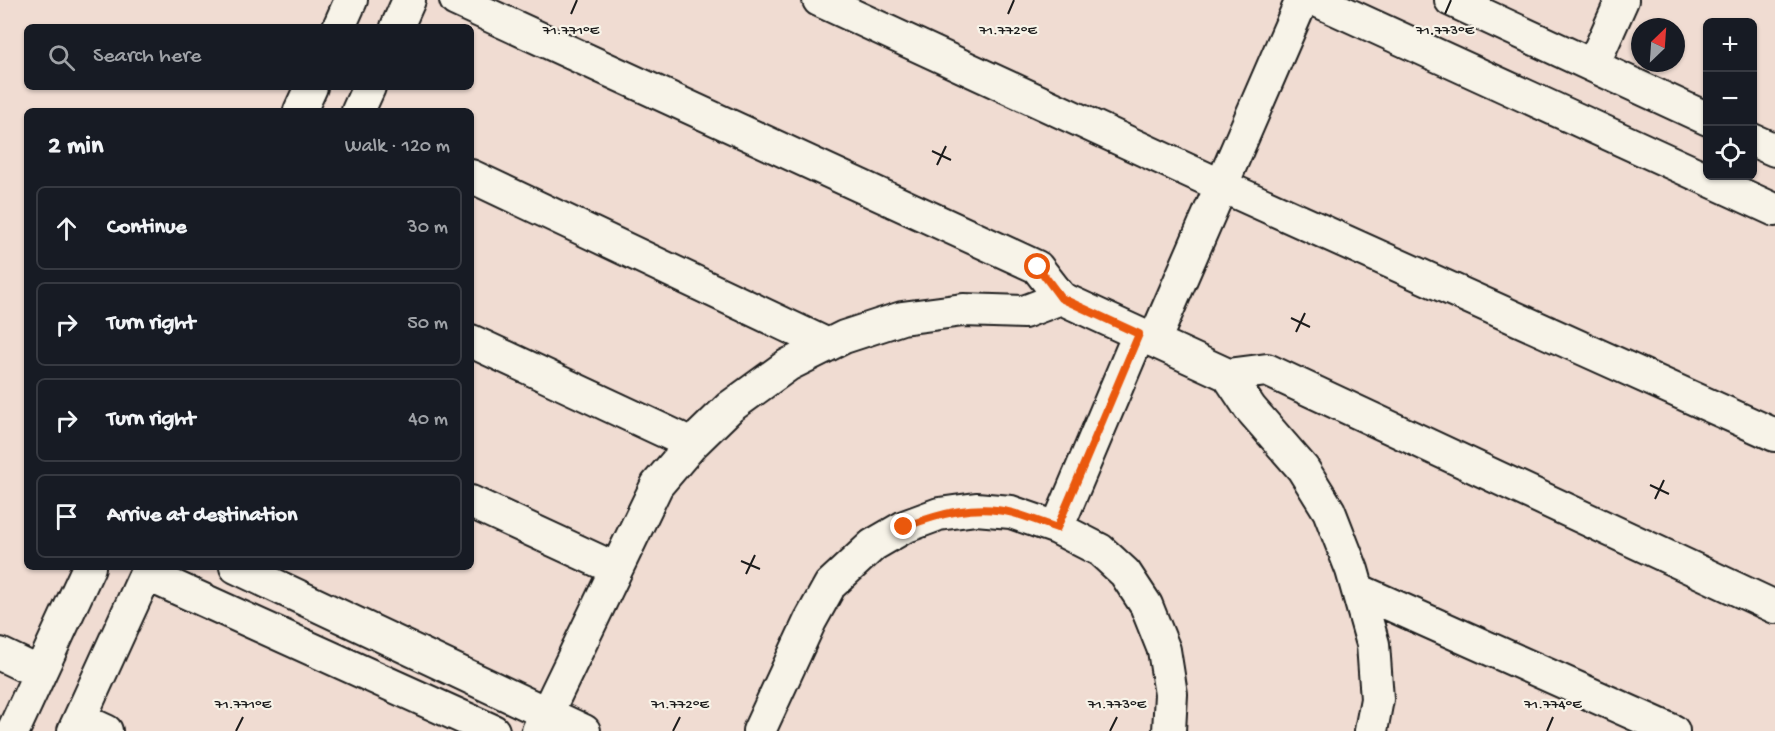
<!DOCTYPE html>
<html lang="en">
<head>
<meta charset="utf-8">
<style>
	:root { --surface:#171b24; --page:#20242c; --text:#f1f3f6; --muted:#9ea1a6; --line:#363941 }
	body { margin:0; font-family:"Gochi Hand",sans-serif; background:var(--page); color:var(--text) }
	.controls { position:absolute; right:18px; top:18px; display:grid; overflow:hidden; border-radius:9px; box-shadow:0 2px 4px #0004 }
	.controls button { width:54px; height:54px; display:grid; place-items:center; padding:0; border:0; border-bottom:2px solid var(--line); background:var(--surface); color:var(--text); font:30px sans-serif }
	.compass { position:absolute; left:1631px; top:18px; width:54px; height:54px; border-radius:50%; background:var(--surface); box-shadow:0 2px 4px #0004; rotate:25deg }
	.stop { position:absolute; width:18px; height:18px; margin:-14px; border:4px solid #ea580c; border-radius:50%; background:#fff }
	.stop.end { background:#ea580c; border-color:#fff; box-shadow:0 2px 6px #0008 }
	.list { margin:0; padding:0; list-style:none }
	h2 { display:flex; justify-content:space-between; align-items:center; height:78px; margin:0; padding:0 24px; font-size:26px }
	h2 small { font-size:20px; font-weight:400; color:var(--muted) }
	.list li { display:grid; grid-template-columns:39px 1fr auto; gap:18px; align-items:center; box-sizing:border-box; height:84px; margin:0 12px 12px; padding:0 12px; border:2px solid var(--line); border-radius:9px }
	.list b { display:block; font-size:22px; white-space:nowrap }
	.list em { font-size:20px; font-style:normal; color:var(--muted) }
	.icon { flex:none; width:33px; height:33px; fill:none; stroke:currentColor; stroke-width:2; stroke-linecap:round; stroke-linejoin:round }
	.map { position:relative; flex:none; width:1775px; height:731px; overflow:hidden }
	.search { position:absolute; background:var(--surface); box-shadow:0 2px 4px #0004; left:24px; top:24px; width:450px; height:66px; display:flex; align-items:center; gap:15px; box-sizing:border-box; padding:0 21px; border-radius:9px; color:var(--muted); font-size:22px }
	.panel { position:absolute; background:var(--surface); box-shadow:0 2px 4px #0004; left:24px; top:108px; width:450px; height:462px; border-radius:9px }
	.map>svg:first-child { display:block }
</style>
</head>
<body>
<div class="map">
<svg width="1775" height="731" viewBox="0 0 1775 731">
	<rect width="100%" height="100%" fill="#f0dcd2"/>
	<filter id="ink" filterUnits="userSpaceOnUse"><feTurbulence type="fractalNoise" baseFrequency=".0167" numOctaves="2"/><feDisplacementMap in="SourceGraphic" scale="12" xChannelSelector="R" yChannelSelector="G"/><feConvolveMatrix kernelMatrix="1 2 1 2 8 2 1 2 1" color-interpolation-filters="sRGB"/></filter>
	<g filter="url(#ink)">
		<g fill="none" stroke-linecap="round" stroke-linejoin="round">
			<defs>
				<path id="street" d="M456,0l581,267 24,31 78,36
					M819,0l403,186 553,249
					M1316,0l459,210
					M1451,0l257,119
					M339,27l12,-27
					M397,27l12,-27
					M1593,65l29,-65
					M300,111l11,-24
					M358,111l11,-24
					M1752,140l23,10
					M471,176l357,169
					M471,341l221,103
					M1154,341l74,34 39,-5 508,237
					M1228,375l22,33 53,61 26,42 23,59 21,74 4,55 -6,32
					M471,502l145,67
					M1057,528l82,-194 15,7 148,-341
					M236,567l348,164
					M146,574l347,157
					M1358,590l315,141
					M0,654l40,19
					M80,719l26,12
					M13,731l76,-164
					M74,731l75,-164
					M538,731l119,-246 35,-41 38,-37 58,-42 56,-28 58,-19 61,-8 61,2 37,-14
					M759,731l51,-110 20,-36 43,-40 31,-18 35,-13 37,-5 35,3 46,16 43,22 25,23 21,32 18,45 7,44 -2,37"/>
			</defs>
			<use href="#street" stroke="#1c1c1c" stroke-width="36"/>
			<use href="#street" stroke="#f7f3e8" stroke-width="32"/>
		</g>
	</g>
	<g fill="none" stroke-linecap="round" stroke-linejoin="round" filter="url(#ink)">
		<path stroke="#ea580c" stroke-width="8" d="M904,527c35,-13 72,-24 109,-14 15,4 30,10 44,15l82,-194 -78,-36 -23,-31"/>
	</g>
	<path fill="none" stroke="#1c1c1c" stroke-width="2" d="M571,14l6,-14M1008,14l6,-14M1445,14l6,-14M932,151l19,9M937,165l9,-19M1291,318l19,9M1296,332l9,-19M1650,485l19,9M1655,499l9,-19M741,561l19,8M746,574l9,-19M236,731l7,-14M673,731l7,-14M1110,731l7,-14M1547,731l6,-14"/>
	<g font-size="15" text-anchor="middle" fill="#1c1c1c" stroke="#f7f3e8" stroke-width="4.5" stroke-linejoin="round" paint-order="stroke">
		<text x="571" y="34">71.771°E</text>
		<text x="1008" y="34">71.772°E</text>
		<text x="1445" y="34">71.773°E</text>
		<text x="243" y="708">71.771°E</text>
		<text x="680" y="708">71.772°E</text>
		<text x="1117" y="708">71.773°E</text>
		<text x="1553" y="708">71.774°E</text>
	</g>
</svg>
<div class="controls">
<button>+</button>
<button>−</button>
<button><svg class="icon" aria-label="locate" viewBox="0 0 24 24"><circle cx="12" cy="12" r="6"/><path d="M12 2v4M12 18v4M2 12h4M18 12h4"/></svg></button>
</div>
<svg class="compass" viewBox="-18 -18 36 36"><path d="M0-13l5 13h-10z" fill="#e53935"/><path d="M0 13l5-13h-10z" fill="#9ea1a6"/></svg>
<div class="stop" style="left:1038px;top:267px"></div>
<div class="stop end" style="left:904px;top:527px"></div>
<div class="search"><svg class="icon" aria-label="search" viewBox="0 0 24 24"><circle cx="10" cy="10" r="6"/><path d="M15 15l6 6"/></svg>Search here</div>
<section class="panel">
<h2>2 min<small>Walk · 120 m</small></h2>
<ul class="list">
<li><svg class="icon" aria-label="ahead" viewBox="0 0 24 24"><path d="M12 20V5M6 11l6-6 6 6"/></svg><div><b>Continue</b></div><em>30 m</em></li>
<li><svg class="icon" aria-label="right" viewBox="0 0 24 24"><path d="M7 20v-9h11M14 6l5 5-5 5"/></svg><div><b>Turn right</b></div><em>50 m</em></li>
<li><svg class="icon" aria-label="right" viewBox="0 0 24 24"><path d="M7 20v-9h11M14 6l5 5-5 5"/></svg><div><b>Turn right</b></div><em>40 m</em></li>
<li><svg class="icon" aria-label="arrive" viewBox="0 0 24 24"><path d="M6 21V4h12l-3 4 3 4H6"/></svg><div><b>Arrive at destination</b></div></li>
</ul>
</section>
</div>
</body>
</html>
